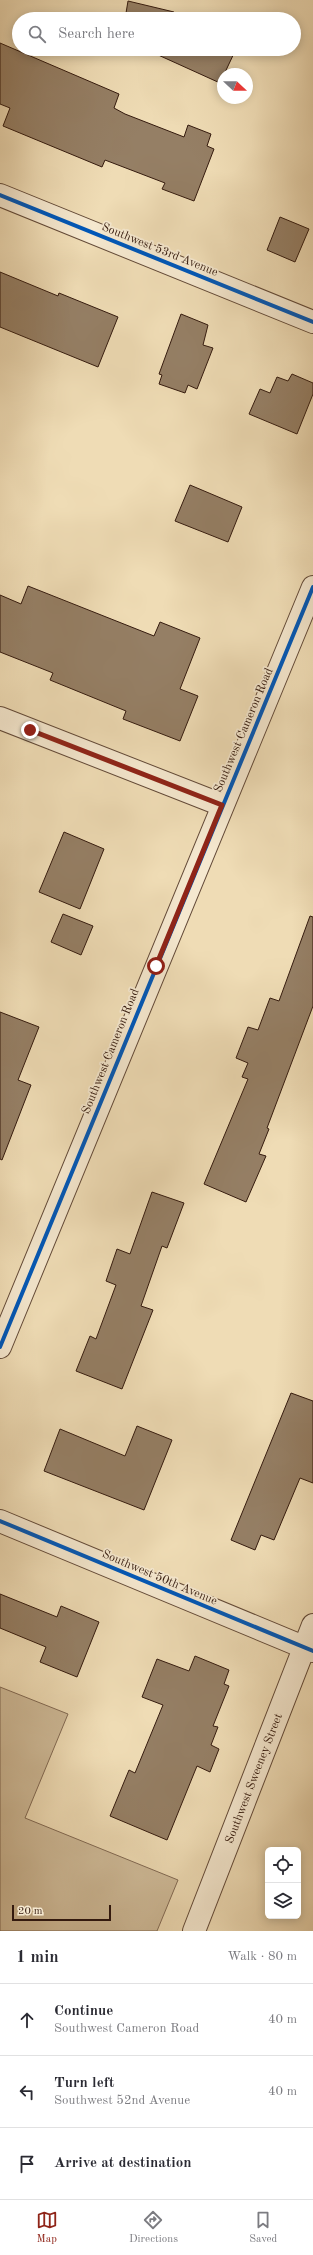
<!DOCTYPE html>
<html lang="en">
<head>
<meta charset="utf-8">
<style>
	:root { --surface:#fff; --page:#f7f7f7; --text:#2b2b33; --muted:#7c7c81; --line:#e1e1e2; --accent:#8f2418 }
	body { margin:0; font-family:"Old Standard TT",serif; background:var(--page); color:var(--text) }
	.controls { position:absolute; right:12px; bottom:12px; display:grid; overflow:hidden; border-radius:6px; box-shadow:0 2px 10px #0003 }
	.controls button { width:36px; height:36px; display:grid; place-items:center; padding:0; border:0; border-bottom:1px solid var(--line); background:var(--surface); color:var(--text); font:20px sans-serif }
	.compass { position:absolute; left:217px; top:68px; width:36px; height:36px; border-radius:50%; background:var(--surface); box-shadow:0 2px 10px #0003; rotate:112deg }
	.scale { position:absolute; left:12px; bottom:10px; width:99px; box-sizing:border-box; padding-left:4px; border:2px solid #341a0e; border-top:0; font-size:11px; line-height:14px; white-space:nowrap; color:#341a0e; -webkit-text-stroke:3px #f5e8cf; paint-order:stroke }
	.stop { position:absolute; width:12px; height:12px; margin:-9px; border:3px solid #8f2418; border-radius:50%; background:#fff }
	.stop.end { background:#8f2418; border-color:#fff; box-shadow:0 1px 4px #0008 }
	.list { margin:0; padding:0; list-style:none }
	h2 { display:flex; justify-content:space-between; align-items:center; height:52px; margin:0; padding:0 16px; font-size:17px }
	h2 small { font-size:13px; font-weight:400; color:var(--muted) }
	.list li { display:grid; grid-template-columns:26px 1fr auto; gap:12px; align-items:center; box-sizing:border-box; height:72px; padding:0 16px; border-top:1px solid var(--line) }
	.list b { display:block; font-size:15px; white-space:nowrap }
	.list p { margin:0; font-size:13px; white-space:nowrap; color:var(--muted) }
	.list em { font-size:13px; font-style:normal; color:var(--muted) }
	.icon { flex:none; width:22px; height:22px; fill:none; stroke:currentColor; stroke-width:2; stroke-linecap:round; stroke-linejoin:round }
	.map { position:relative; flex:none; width:313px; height:1931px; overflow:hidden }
	.search { position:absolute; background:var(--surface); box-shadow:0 2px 10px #0003; left:12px; right:12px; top:12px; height:44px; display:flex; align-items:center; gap:10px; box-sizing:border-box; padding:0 14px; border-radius:22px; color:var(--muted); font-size:15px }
	.sheet { height:268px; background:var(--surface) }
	nav { display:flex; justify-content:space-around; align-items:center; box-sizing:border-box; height:56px; border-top:1px solid var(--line); background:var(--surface); font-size:11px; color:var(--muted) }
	nav a { display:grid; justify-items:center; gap:2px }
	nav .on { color:var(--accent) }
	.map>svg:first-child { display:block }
</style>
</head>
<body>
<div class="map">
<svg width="313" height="1931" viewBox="0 0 313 1931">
	<rect width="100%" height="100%" fill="#efdcb5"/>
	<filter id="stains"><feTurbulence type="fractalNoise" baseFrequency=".005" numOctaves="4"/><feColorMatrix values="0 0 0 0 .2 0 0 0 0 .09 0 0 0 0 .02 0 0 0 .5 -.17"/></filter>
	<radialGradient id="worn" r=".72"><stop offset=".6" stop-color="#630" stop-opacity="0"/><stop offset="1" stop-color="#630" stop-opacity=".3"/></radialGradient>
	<path fill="#cfbb99" stroke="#826a54" d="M0,1687l68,27 -43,104 153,62 -21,51h-157z"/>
	<path fill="#957f65" stroke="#341a0e" d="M128,1l46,11 -2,7h-47z
		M0,43l119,51 -5,14 11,6 59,23 4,-12 23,9 -4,12 7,3 -20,52 -32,-12 3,-6 -60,-23 -3,7 -99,-41 7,-18 -10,-4z
		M145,49h91l-16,34z
		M280,217l29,12 -14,33 -28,-12z
		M0,272l58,24 1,-3 59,24 -20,50 -98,-40z
		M181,314l27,11 -5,20 10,3 -16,41 -9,-4 -3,8 -26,-9 3,-9 -3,-1z
		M292,374l21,9v11l-16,40 -48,-20 11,-25 10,4 7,-16 11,4z
		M190,485l52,22 -14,35 -53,-21z
		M28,586l126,50 6,-14 40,16 -20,51 18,7 -18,45 -57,-22 3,-8 -76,-31 3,-7 -53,-21v-57l21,9z
		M64,832l40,17 -24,60 -41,-17z
		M63,914l30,12 -12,29 -30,-13z
		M310,916l3,1v89l-46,122 2,1 -10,25 7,2 -20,46 -42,-18 44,-105 -6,-2 6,-14 -12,-5 12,-31 10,3 12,-32 9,3z
		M0,1012l39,15 -21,53 13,5 -29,75 -2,-1z
		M152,1192l32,11 -17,45 -5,-2 -21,60 12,4 -31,79 -46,-18 14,-35 6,3 20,-54 -10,-4 11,-32 13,5z
		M291,1393l22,8v82l-13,-5 -26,62 -13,-5 -6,15 -24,-10z
		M137,1426l35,14 -28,70 -100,-39 16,-42 65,27z
		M0,1594l57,23 4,-11 38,16 -22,55 -37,-15 6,-15 -46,-19z
		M195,1656l34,14 -5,14 5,2 -16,40 5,1 -7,18 8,4 -9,23 -13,-6 -30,74 -57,-24 19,-46 6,3 28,-68 -21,-8 15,-38 32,12z"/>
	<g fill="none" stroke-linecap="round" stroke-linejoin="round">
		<defs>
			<g id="minor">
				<path d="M0,195l313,127"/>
				<path d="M0,718l222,87"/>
				<path d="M0,1347l313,-760"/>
				<path d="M0,1521l313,130"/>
				<path id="s1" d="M194,1931l119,-306"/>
			</g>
		</defs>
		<use href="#minor" stroke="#634a38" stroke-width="24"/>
		<use href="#minor" stroke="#f5e8cf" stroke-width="22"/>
		<defs>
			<path id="cycleway" d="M0,195l313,127
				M0,1347l313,-760
				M0,1521l313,130"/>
		</defs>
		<use href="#cycleway" stroke="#f5e8cf" stroke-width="6"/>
		<use href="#cycleway" stroke="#0057b8" stroke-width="4"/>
	</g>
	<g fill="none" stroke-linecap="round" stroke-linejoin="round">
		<path stroke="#8f2418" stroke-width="5" d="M30,730l192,75 -66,161"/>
	</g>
	<g text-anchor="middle" stroke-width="3.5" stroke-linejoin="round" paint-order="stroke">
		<g font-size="12" fill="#341a0e" stroke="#f5e8cf">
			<text transform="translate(160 249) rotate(22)" y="4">Southwest 53rd Avenue</text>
			<text transform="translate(243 730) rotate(-67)" y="4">Southwest Cameron Road</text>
			<text transform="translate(110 1051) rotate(-68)" y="4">Southwest Cameron Road</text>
			<text transform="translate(160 1577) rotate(23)" y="4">Southwest 50th Avenue</text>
			<text dy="4" stroke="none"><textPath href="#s1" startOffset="164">Southwest Sweeney Street</textPath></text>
		</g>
	</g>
	<rect width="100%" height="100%" filter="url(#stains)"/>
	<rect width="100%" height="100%" fill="url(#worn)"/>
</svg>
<div class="controls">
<button><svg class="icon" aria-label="locate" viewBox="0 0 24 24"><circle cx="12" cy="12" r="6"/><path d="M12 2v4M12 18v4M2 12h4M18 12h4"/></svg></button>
<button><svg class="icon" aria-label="layers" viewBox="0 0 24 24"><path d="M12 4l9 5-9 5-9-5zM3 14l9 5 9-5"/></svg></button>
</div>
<svg class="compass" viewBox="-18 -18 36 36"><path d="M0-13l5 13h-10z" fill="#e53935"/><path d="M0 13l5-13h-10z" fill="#7c7c81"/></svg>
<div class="scale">20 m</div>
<div class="stop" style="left:156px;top:966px"></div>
<div class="stop end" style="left:30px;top:730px"></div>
<div class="search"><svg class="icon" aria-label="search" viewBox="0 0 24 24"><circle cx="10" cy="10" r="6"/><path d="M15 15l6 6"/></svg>Search here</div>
</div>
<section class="sheet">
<h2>1 min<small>Walk · 80 m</small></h2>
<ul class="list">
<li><svg class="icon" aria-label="ahead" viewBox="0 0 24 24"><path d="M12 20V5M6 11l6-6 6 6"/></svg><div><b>Continue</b><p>Southwest Cameron Road</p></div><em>40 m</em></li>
<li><svg class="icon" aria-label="left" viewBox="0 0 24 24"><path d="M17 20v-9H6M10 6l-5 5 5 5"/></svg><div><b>Turn left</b><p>Southwest 52nd Avenue</p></div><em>40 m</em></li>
<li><svg class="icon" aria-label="arrive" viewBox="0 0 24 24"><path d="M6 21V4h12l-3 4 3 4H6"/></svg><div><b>Arrive at destination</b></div></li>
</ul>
</section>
<nav>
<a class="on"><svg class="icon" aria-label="map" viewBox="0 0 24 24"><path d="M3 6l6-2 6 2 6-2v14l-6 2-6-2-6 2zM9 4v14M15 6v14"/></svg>Map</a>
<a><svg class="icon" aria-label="directions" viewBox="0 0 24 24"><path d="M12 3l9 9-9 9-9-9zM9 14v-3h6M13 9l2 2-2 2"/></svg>Directions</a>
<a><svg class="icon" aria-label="saved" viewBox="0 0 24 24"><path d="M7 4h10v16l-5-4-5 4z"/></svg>Saved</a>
</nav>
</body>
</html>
